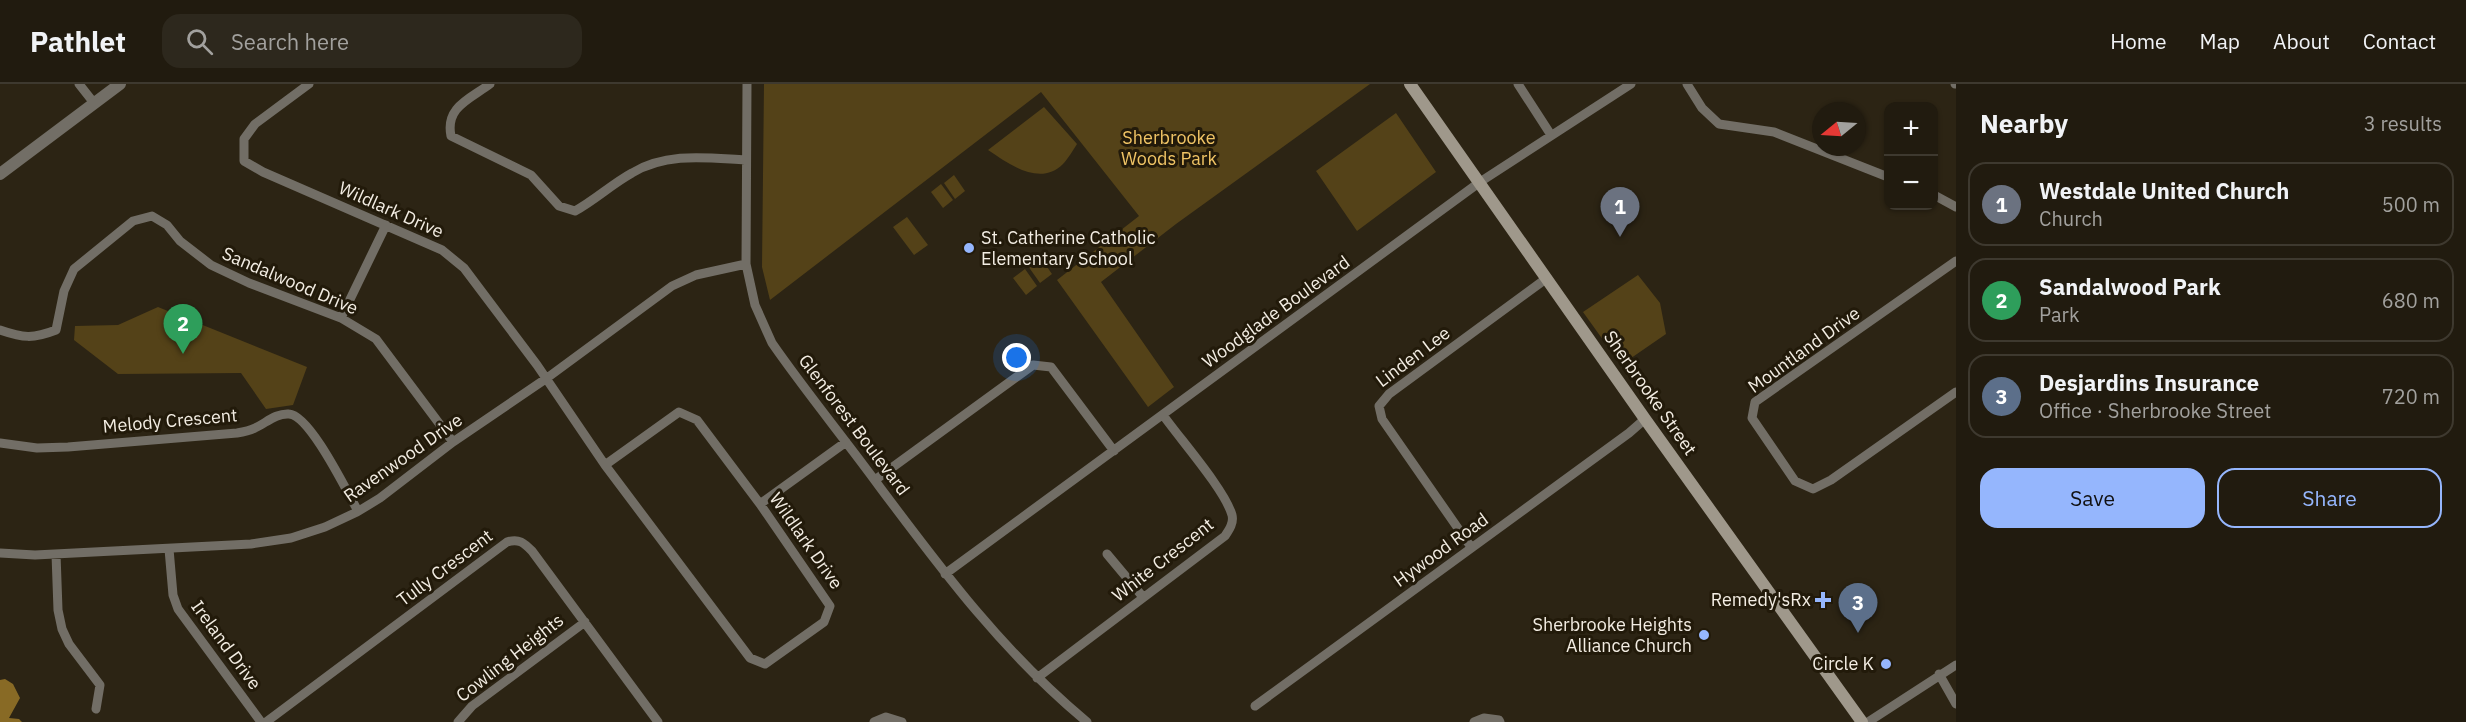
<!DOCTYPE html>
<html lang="en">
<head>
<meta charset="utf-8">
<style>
	:root { --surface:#211b0f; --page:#2d281d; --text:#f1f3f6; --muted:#a2a19e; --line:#3e392f; --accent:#95b6fd }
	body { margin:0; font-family:"IBM Plex Sans",sans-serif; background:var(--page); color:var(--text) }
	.controls { position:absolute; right:18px; top:18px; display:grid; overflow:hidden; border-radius:12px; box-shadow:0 2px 4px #0004 }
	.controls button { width:54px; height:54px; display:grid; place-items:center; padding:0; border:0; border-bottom:2px solid var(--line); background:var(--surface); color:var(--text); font:30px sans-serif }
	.compass { position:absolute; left:1812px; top:18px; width:54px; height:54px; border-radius:50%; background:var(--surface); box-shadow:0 2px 4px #0004; rotate:252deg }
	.you { position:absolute; left:1017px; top:274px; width:21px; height:21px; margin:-15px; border:4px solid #fff; border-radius:50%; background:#1a73e8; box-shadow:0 0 0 9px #1a73e833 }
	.badge { display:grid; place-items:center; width:39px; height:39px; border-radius:50%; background:var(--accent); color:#fff; font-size:20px; font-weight:700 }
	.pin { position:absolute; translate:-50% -50px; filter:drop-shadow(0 2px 3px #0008) }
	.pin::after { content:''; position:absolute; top:32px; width:21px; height:18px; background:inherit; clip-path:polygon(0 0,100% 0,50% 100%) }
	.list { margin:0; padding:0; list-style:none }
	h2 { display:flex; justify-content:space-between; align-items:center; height:78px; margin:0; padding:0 24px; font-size:26px }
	h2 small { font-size:20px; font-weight:400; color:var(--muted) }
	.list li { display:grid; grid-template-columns:39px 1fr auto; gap:18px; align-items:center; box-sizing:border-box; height:84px; margin:0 12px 12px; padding:0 12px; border:2px solid var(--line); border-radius:18px }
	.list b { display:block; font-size:22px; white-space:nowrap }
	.list p { margin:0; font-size:20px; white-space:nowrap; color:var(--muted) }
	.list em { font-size:20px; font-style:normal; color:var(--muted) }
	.actions { display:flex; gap:12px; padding:18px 24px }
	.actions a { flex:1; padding:14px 0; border:2px solid var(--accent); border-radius:18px; text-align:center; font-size:21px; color:var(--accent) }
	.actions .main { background:var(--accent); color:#111 }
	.icon { flex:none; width:33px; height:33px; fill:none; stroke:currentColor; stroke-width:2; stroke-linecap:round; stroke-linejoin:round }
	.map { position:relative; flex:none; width:1956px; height:638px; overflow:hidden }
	header { display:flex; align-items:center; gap:36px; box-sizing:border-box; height:84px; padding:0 30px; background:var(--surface); border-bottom:2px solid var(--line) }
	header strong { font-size:28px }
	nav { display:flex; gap:33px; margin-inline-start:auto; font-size:21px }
	.search { width:420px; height:54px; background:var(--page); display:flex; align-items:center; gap:15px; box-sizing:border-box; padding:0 21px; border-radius:18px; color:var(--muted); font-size:22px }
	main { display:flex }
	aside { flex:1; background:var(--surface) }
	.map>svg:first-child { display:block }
</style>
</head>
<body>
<header>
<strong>Pathlet</strong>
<div class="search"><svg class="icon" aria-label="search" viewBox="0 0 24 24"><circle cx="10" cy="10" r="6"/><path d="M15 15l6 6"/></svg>Search here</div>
<nav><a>Home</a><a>Map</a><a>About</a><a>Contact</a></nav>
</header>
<main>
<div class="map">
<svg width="1956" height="638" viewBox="0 0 1956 638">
	<rect width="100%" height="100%" fill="#2c2414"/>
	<path fill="#544218" d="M764,0h606l-194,140 -75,58 73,105 -26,20 -91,-127 82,-64 -98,-124 -271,208 -8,-33z
		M1044,23l33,37c-4,6 -9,15 -14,20 -23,23 -54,0 -75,-14z
		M1396,29l40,59 -79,59 -41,-60z
		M954,91l11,16 -10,8 -11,-16z
		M941,100l12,16 -10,8 -12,-16z
		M907,133l21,28 -14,10 -21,-28z
		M1040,173l12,17 -12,9 -12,-17z
		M1025,185l12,17 -11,9 -13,-17z
		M1638,191l22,28 6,31 -45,31 -38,-53z
		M158,223l149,60 -14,38 -27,4 -25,-36 -123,1 -44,-34 1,-14 43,-1z"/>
	<path fill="#886a25" d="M5,595l8,5 7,14 -11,20 10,1 3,3h-22v-42z"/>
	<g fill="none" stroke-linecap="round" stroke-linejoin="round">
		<path stroke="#726e66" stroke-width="9" d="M79,0l15,19
			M309,0l-54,40 -11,15v22l19,11 179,78 22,18 73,97 68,100 145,193 15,6 59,-42 6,-16 -70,-102 -63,-84 -18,-8 -74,53
			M490,0c-20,15 -45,23 -39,52l80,39 28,31 16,5c20,-11 37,-27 57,-38 35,-21 75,-15 113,-13
			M747,0l-1,180 9,41 17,38c34,49 72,95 107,143 65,87 124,166 208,236
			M1518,0l33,51
			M1687,0l15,24 17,16 55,8 114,45
			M1955,0h1
			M1934,111l22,12
			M1956,177l-201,141 -3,16 43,63 18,8 18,-9 125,-88
			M341,234l45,-93
			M0,246c23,8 33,9 56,0l8,-39 10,-22 59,-48 19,-5 15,9 13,16 31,24 38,18 92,35 35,21 77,103
			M0,359l37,5 31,-1 169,-14c6,-1 12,-2 18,-5 11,-5 21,-15 34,-14 21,1 58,78 69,97
			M875,396l158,-115 18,2 63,84
			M760,420l86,-62
			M1471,463l-89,-128 -3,-13 10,-12 158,-116
			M169,465l4,46 5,14 83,113
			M0,469l35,2 216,-11 40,-6 34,-11 32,-15 23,-14 73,-56 94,-64 125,-92 24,-11 50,-11
			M56,470l2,56 4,19 7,15 31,41 -4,24
			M1107,470l36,43
			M945,490l535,-392 151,-98
			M1939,590l17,30
			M1037,594l188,-142c4,-6 9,-13 7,-21 -7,-25 -52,-76 -69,-100
			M1255,622l374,-273 16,-14
			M266,638l241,-180c12,-4 17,1 25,9l126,171
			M458,638l14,-16 113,-84
			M874,638l12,-5 16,5
			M1474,638l10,-4 15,2 1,2
			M1868,638l88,-57"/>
		<path stroke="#726e66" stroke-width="12" d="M0,90l120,-90"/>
		<path stroke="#9f988b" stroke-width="12" d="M1410,0l235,335 217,303"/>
	</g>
	<g fill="#95b6fd" stroke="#221a0a" stroke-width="2">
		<circle cx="969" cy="164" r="6"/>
		<path d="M1820 507h6v6h6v6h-6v6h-6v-6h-6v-6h6z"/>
		<circle cx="1704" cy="551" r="6"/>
		<circle cx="1886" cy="580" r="6"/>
	</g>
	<g text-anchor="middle" stroke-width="6" stroke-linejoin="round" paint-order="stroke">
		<g font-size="18" fill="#f0c465" stroke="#221a0a">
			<text x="1169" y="60">Sherbrooke<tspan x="1169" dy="21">Woods Park</tspan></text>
		</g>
		<g font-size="18" fill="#f3ede3" stroke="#221a0a">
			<text transform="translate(391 126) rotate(24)" y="6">Wildlark Drive</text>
			<text transform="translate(290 197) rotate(23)" y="6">Sandalwood Drive</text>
			<text transform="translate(1276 228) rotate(-36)" y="6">Woodglade Boulevard</text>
			<text transform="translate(1804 266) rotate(-36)" y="6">Mountland Drive</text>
			<text transform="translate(1413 273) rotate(-37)" y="6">Linden Lee</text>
			<text transform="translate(1650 309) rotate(55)" y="6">Sherbrooke Street</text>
			<text transform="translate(170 337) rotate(-5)" y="6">Melody Crescent</text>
			<text transform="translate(854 341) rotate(53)" y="6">Glenforest Boulevard</text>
			<text transform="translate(403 374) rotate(-35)" y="6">Ravenwood Drive</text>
			<text transform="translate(806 457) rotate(55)" y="6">Wildlark Drive</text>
			<text transform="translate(1441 466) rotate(-36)" y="6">Hywood Road</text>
			<text transform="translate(1163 476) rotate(-38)" y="6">White Crescent</text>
			<text transform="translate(445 484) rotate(-37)" y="6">Tully Crescent</text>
			<text transform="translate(226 561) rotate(54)" y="6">Ireland Drive</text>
			<text transform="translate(510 574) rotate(-38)" y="6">Cowling Heights</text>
		</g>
		<g font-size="18" fill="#f3ede3" stroke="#221a0a" text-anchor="end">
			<text x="981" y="160" text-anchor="start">St. Catherine Catholic<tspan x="981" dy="21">Elementary School</tspan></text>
			<text x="1811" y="522">Remedy'sRx</text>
			<text x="1692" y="547">Sherbrooke Heights<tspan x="1692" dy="21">Alliance Church</tspan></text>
			<text x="1874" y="586">Circle K</text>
		</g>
	</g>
</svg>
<div class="controls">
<button>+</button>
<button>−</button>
</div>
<svg class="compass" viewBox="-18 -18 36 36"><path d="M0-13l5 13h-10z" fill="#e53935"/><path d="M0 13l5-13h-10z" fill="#a2a19e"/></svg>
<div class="you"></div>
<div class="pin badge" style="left:1620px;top:153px;background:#6b7280">1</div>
<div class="pin badge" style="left:183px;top:270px;background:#2e9e5b">2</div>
<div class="pin badge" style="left:1858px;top:549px;background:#5c6f8a">3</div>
</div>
<aside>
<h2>Nearby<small>3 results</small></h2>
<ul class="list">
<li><span class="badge" style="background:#6b7280">1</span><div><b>Westdale United Church</b><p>Church</p></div><em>500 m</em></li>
<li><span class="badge" style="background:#2e9e5b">2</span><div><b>Sandalwood Park</b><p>Park</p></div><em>680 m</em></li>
<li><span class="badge" style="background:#5c6f8a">3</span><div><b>Desjardins Insurance</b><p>Office · Sherbrooke Street</p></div><em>720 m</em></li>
</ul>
<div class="actions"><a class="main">Save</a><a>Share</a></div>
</aside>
</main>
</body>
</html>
